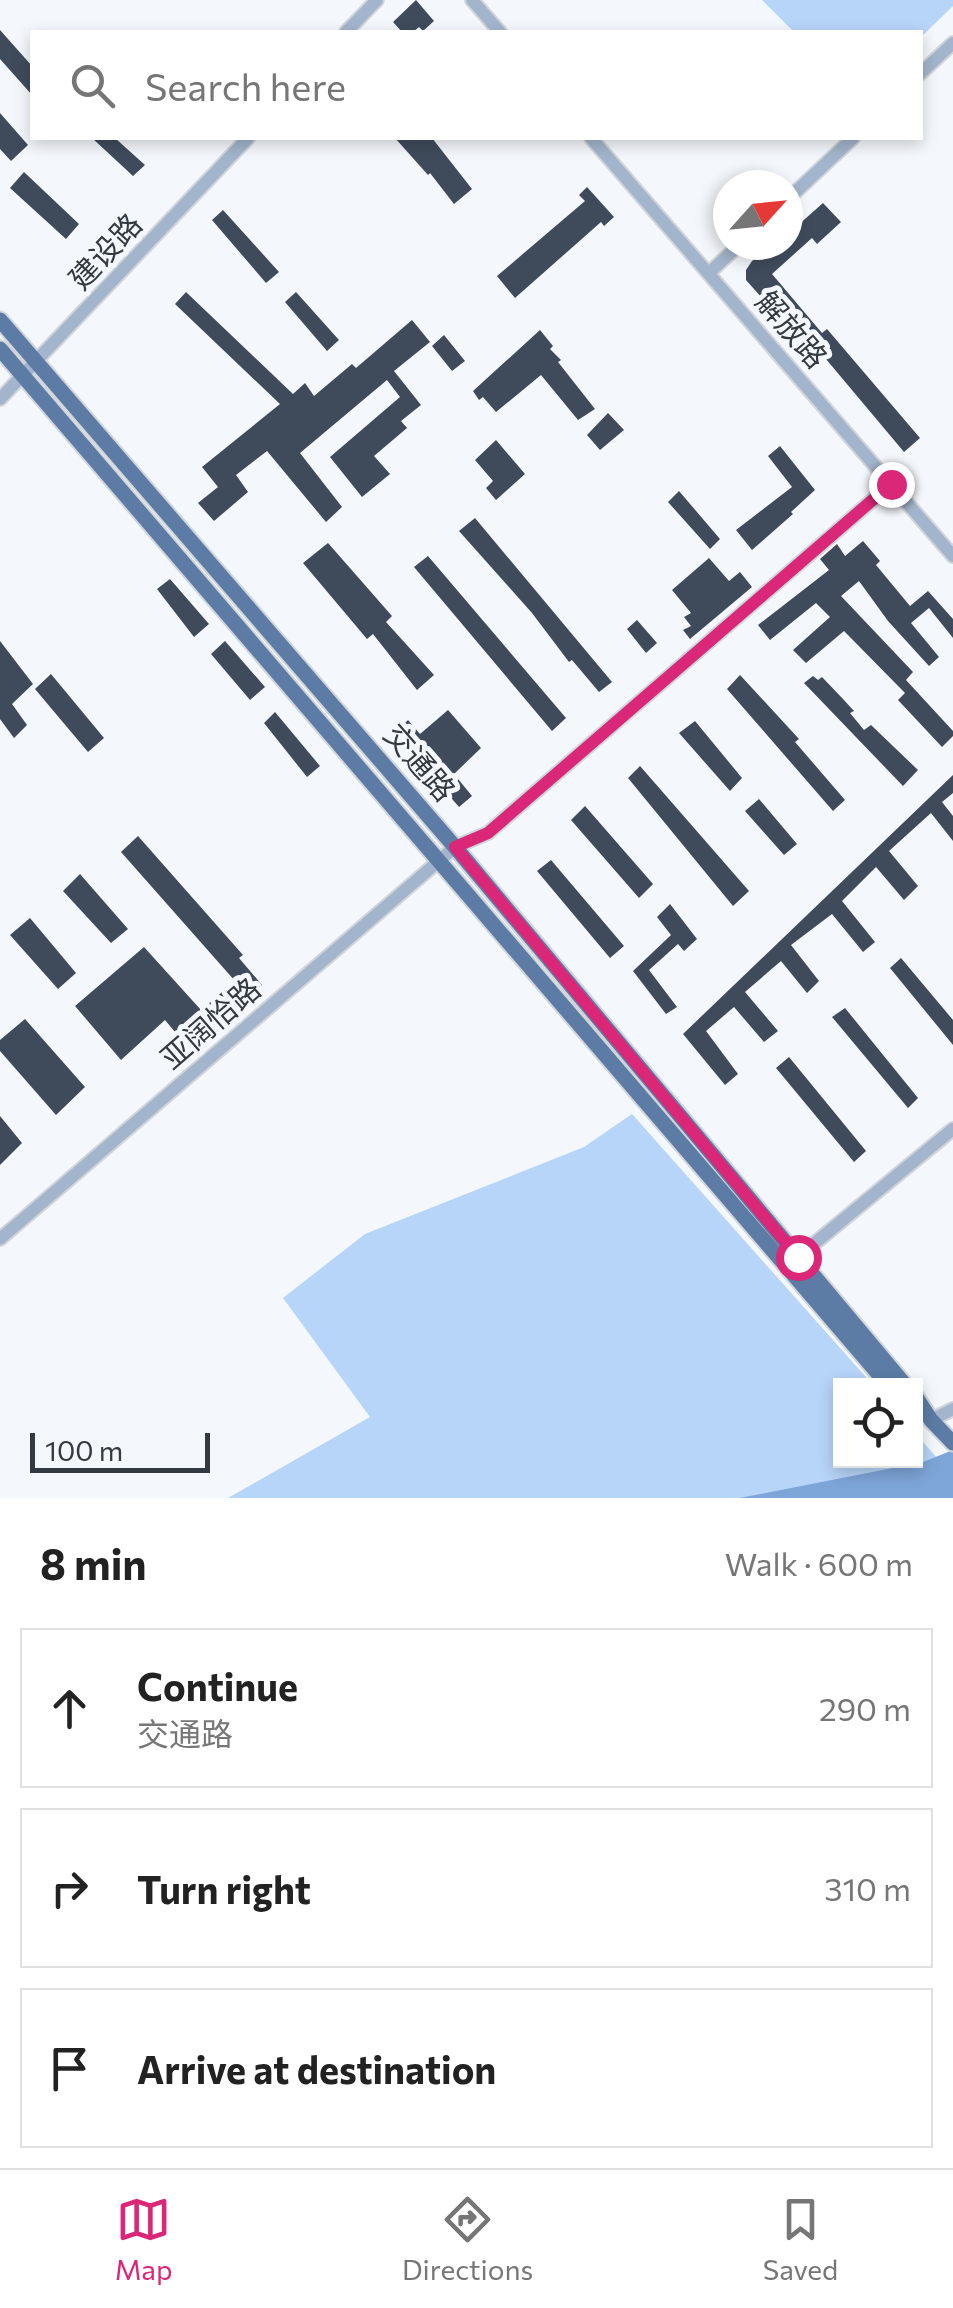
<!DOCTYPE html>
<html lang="en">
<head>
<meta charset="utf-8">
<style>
	:root { --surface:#fff; --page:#f2f2f2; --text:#222; --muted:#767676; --line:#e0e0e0; --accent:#db2777 }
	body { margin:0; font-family:Commissioner,"Noto Sans SC",sans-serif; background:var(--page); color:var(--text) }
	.controls { position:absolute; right:30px; bottom:30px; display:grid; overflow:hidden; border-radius:0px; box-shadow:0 5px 15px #0003 }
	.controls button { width:90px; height:90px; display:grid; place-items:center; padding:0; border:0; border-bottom:2px solid var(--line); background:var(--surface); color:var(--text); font:50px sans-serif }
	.compass { position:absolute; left:713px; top:170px; width:90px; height:90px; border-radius:50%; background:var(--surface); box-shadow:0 5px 15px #0003; rotate:63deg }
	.scale { position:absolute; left:30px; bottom:25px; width:180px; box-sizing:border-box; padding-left:10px; border:5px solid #343a41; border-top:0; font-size:28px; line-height:35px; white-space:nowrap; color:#343a41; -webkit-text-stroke:8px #f4f7fb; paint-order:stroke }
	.stop { position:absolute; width:30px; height:30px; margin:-22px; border:8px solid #db2777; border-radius:50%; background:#fff }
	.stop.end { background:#db2777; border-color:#fff; box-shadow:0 2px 10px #0008 }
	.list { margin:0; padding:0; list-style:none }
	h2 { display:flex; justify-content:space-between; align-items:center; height:130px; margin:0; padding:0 40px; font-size:42px }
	h2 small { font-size:32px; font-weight:400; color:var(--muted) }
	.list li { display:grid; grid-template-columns:65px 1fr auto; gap:30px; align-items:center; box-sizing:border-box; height:160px; margin:0 20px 20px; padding:0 20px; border:2px solid var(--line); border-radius:0px }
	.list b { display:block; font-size:38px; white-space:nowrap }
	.list p { margin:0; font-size:32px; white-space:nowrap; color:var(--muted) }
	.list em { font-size:32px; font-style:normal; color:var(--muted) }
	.icon { flex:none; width:55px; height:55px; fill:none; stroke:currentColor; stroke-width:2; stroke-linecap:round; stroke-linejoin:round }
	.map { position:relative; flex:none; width:953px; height:1498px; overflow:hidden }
	.search { position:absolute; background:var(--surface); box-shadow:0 5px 15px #0003; left:30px; right:30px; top:30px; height:110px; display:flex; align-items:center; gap:25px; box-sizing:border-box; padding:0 35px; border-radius:0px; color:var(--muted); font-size:38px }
	.sheet { height:670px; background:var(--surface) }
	nav { display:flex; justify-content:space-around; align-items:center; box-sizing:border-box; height:140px; border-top:2px solid var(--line); background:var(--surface); font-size:28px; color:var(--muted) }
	nav a { display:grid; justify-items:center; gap:5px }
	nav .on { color:var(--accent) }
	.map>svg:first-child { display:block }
</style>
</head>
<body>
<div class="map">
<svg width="953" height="1498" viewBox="0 0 953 1498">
	<rect width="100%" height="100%" fill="#f4f7fb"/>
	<path fill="#b7d4f9" d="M762,0h191v6l-32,31 -1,-5h-126z
		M632,1114l241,271 -33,1v74h76v-26l37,42v22h-725l142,-81 -87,-119 82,-64 219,-87z"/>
	<path fill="#7da5d7" d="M953,1450v48h-213l183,-36z"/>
	<path fill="#3f4b5b" d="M416,0l18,21 -11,10 -4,-4 -6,5h-11l-9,-10z
		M0,30l32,36v29l-32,-36z
		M0,113l28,32 -17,16 -11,-12z
		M92,138h23l30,27 -12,11z
		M395,138h37l40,51 -18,15 -24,-31 -2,2z
		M24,172l55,52 -13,15 -56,-51z
		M587,187l27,30 -10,9 -3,-4 -86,76 -18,-22 88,-75 -6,-6z
		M823,203l18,19 -24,22 -5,-6 -40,36 50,59 5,-4 93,109 -16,14 -94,-112 -6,5 -58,-65v-10l6,-9 24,-16h12v-11z
		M223,210l56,62 -13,11 -54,-63z
		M186,292l107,102 12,-11 9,13 38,-32 4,4 56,-48 18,22 -36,29 27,34 -20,16 6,7 -33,28 16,18 -28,23 -32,-40 70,-60 -13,-17 -87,73 42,54 -16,15 -59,-71 -31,24 12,17 -34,29 -16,-18 20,-16 -16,-20 78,-63 -105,-100z
		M296,292l43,48 -12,11 -42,-49z
		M540,330l13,16 -3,3 11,11 -3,2 37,47 -17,11 -37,-45 -45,37 -13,-15 -4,3 -6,-9z
		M444,335l21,26 -13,10 -20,-25z
		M608,413l16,17 -24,20 -13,-15z
		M496,440l29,34 -29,26 -10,-12 7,-7 -18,-21z
		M780,446l35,44 -24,22 2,2 -41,36 -16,-20 56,-43 -24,-31z
		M679,491l41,48 -10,10 -42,-47z
		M475,518l137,164 -13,10 -27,-32 -3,2 -37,-49 -73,-82z
		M863,541l17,20 -4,4 34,41 18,-15 25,28v19l-24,-30 -18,15 28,34 -10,9 -41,-45 -29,-40 -18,15 72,76 -7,8 47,51v5l-11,11 -44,-47 7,-7 -61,-62 -38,32 -13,-13 37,-33 -14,-14 -46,37 -12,-15 71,-55 -9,-11 17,-15 8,12z
		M328,543l64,73 -6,6 48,53 -17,15 -44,-56 -6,5 -64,-76z
		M428,556l138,162 -14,13 -138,-164z
		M709,558l20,23 11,-9 12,15 -62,52 -7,-9 8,-4 -7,-9 7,-4 -19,-23z
		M170,579l39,45 -15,13 -37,-48z
		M637,620l20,23 -11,10 -19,-24z
		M0,641l33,43 -21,20 15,21 -13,13 -14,-19z
		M225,641l40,46 -15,13 -39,-46z
		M51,674l53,64 -16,14 -53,-63z
		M740,675l59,64 -4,3 50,58 -12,11 -106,-122z
		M813,676l5,4 4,-3 21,22 11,12 -4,2 14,17 7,-5 47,45 -15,16 -99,-103z
		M448,710l33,38 -27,26 18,22 -13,11 -64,-74 13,-13 12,14z
		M275,712l45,54 -13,11 -43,-54z
		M695,721l47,57 -12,13 -51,-58z
		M640,766l109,125 -16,15 -105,-128z
		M953,775v18l-11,9 11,14v25l-22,-28 -42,38 29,35 -14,14 -28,-33 -34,34 33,41 -12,10 -31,-38 -41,31 28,36 -12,12 -26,-32 -36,31 33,39 -14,11 -30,-35 -28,24 32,43 -13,11 -42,-51z
		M759,799l38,45 -13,11 -39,-44z
		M585,806l68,78 -14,14 -68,-78z
		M138,836l105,119 -4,3 23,27 -72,65 -25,-30 -44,40 -46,-54 69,-59 57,63 34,-29 -114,-129z
		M551,860l73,86 -14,12 -73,-87z
		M80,874l48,55 -17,14 -48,-52z
		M670,904l27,35 -13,12 -6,-7 -29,26 28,37 -11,7 -33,-43 38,-36 -14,-18z
		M30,918l46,55 -18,16 -48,-54z
		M901,958l52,62v25l-63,-77z
		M845,1008l73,90 -10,10 -76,-91z
		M25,1019l60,68 -29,28 -56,-64v-11z
		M789,1057l77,94 -12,11 -78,-94z
		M0,1116l22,27 -22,22z"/>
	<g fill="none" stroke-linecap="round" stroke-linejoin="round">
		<defs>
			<path id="minor" d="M472,0l28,32
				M346,32l31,-32
				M920,74l33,-31
				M591,138l362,418
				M788,199l65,-61
				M709,273l30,-28
				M0,399l248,-261
				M0,1239l455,-392 33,-14 403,-349
				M798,1257l155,-128
				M931,1420l22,-11"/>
			<path id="major" d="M0,320l455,527 451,539
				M0,349l889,1037
				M916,1397l15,23 22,23"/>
		</defs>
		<use href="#minor" stroke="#d1d5da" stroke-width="16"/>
		<use href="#major" stroke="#d1d5da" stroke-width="19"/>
		<use href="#minor" stroke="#a3b5cc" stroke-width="12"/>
		<use href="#major" stroke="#5c7ca5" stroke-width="15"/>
	</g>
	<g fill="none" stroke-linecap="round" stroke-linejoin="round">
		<path stroke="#db2777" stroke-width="12" d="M798,1257l-343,-410 33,-14 403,-349"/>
	</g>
	<g text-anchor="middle" stroke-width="10" stroke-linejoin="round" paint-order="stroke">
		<g font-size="30" fill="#343a41" stroke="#f4f7fb">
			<text transform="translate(106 252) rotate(-47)" y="10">建设路</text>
			<text transform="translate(791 330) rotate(49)" y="10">解放路</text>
			<text transform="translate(419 763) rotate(49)" y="10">交通路</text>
			<text transform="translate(211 1024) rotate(-41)" y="10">亚阔恰路</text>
		</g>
	</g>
</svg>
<div class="controls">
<button><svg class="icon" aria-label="locate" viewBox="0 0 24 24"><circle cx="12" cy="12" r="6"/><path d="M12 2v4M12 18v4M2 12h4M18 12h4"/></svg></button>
</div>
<svg class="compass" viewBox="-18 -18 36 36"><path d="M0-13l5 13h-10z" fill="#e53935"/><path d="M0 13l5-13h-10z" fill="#767676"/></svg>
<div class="scale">100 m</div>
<div class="stop" style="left:798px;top:1257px"></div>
<div class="stop end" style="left:891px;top:484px"></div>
<div class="search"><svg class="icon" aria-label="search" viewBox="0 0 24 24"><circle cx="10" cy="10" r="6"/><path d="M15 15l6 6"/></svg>Search here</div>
</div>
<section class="sheet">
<h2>8 min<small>Walk · 600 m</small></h2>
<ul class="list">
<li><svg class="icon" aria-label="ahead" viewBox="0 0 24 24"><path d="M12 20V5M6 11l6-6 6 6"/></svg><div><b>Continue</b><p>交通路</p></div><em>290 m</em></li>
<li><svg class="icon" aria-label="right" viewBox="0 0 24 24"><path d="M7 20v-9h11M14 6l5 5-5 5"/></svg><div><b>Turn right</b></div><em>310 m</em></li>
<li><svg class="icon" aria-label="arrive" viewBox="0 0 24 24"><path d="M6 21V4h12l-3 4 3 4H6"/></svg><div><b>Arrive at destination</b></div></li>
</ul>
</section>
<nav>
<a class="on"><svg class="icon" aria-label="map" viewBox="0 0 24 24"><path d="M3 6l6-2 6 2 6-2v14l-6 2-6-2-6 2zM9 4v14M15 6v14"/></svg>Map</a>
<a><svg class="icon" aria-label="directions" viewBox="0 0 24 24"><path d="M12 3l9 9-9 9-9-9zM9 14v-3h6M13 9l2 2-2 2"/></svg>Directions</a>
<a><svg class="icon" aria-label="saved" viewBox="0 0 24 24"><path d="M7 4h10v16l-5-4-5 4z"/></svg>Saved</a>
</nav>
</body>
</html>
